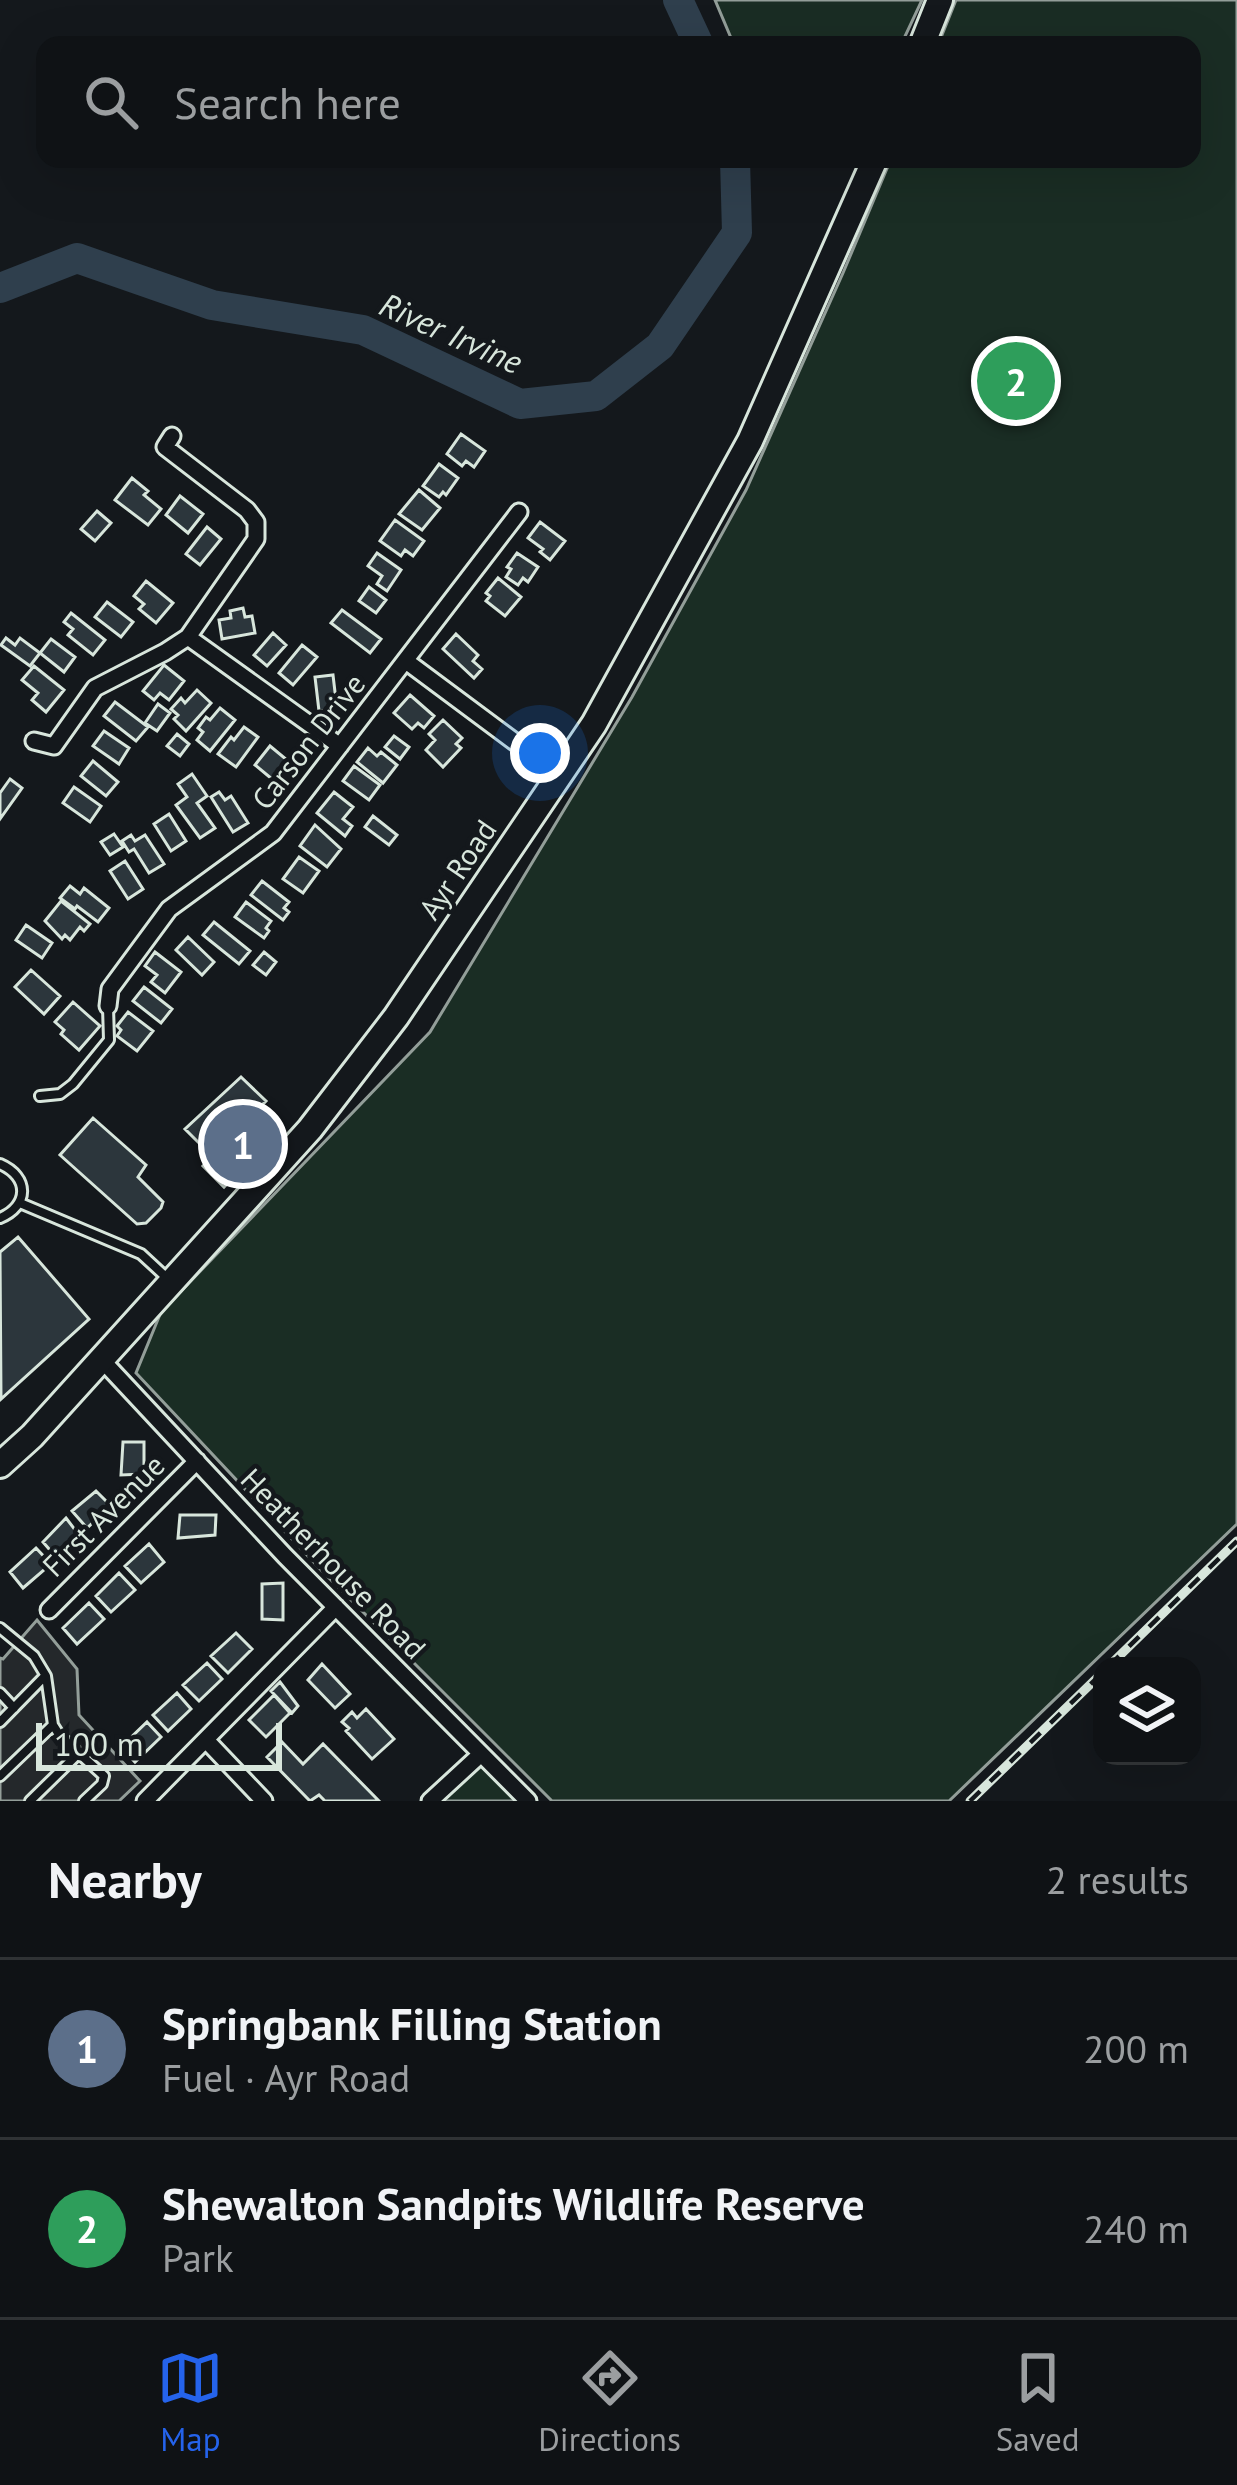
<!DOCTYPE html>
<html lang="en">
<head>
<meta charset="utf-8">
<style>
	:root { --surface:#0f1215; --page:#1d2022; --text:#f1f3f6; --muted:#9b9ea0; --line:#2f3234; --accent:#2563eb }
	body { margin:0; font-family:"PT Sans",sans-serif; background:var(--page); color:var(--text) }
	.controls { position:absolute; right:36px; bottom:36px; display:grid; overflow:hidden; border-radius:24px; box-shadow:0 12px 48px #0002 }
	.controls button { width:108px; height:108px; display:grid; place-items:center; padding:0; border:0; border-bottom:3px solid var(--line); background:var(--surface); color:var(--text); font:60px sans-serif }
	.scale { position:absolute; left:36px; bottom:30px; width:246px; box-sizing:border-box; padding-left:12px; border:6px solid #d8e6dc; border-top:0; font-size:33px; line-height:42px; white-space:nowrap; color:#d8e6dc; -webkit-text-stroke:9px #14181c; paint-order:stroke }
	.you { position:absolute; left:540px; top:753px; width:42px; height:42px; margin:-30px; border:9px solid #fff; border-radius:50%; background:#1a73e8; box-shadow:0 0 0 18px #1a73e833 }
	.badge { display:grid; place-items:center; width:78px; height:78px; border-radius:50%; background:var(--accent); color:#fff; font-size:39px; font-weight:700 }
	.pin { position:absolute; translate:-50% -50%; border:6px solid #fff; box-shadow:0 3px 12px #0006 }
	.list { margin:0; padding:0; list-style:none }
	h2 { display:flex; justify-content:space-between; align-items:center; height:156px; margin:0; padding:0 48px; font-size:51px }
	h2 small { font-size:39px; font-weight:400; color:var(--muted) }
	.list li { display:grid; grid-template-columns:78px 1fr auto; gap:36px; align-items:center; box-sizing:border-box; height:180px; padding:0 48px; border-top:3px solid var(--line) }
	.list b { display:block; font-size:45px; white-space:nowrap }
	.list p { margin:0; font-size:39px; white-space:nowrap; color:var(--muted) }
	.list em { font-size:39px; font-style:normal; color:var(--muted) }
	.icon { flex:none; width:66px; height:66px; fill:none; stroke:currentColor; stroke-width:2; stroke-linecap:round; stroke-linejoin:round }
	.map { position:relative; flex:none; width:1237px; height:1801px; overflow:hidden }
	.search { position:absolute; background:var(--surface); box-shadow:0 12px 48px #0002; left:36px; right:36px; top:36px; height:132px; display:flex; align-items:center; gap:30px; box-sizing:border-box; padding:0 42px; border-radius:24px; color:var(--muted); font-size:45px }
	.sheet { height:516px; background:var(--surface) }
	nav { display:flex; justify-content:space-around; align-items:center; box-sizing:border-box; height:168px; border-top:3px solid var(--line); background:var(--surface); font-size:33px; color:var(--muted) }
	nav a { display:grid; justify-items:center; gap:6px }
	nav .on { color:var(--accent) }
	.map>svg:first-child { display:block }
</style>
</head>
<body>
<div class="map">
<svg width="1237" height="1801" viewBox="0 0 1237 1801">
	<rect width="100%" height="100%" fill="#14181c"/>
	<path fill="#1a2d24" stroke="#939e99" stroke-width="3" d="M715,0h207l-21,45h-167z
		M956,0h281v1524l-288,277h-397l-230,-230 -186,-198 25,-61 269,-280 202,-335 114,-207 97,-217 48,-114h301v-114h-254z
		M481,1759l42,42h-87z"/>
	<path fill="#24282b" stroke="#939e99" stroke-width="3" d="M37,1620l40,49 2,46 61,66 -21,20h-119v-143l3,1z"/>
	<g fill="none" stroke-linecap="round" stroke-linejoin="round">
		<path stroke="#2f3f4d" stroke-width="30" d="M678,0l21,45
			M0,288l77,-30 135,47 151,25 157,74 76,-8 64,-50 77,-113 -2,-74"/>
	</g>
	<path fill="#2c363c" stroke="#d8e6dc" stroke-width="3" d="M461,434l24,17 -11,16 -8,-6 -4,5 -15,-12z
		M439,464l19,14 -12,17 -3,-3 -4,5 -16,-11z
		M132,478l16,13 -4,4 17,14 -13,16 -33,-25z
		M419,490l21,18 -18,22 -23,-16z
		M180,496l23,18 -15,19 -22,-18z
		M97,511l14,12 -16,18 -14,-12z
		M395,520l29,21 -11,15 -8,-6 -4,6 -21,-15z
		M540,522l25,19 -15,19 -10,-8 3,-3 -15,-11z
		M207,527l14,12 -21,26 -14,-11z
		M377,553l24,17 -14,21 -10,-7 5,-8 -14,-10z
		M517,553l21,14 -10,15 -5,-4 -5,7 -12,-8 5,-8 -4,-2z
		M498,578l23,19 -16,19 -19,-15 4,-5 -4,-3z
		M146,581l27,22 -17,20 -17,-14 5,-5 -10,-8z
		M369,587l17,13 -10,13 -17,-12z
		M107,602l26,20 -12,15 -26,-20z
		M243,608l2,9 7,-1 3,17 -33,6 -3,-19 12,-2 -1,-7z
		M342,610l39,29 -11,14 -39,-30z
		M71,613l34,27 -12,15 -25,-20 5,-6 -9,-7z
		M273,633l13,12 -19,21 -13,-11z
		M456,634l22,21 -5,6 9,8 -8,9 -31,-29z
		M6,638l9,7 5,-7 20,15 -10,13 -29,-21z
		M51,639l24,18 -11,15 -24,-19z
		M302,645l15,12 -24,28 -14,-12z
		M164,665l20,16 -15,19 -9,-7 -6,7 -11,-9z
		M34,666l30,24 -18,22 -14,-12 6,-7 -16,-13z
		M333,675l4,34 -18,2 -4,-34z
		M197,690l14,13 -25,28 -12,-12 4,-4 -7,-6 10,-11 4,5z
		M410,695l24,21 -10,12 -6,-5 -6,6 -18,-16z
		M115,702l33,25 -12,14 -32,-25z
		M158,704l12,9 -13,18 -12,-8z
		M220,708l15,12 -25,31 -13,-11 6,-8 -5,-4 8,-11 4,3z
		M443,720l19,18 -6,6 5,4 -18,19 -17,-17 9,-10 -6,-6z
		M244,727l14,10 -22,30 -18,-13 13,-17 3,3z
		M104,731l25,17 -10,16 -26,-18z
		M177,734l12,10 -9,12 -13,-10z
		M394,736l15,11 -9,12 -15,-12z
		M270,746l23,19 -15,19 -23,-19z
		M368,748l9,8 4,-4 16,13 -14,18 -26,-21z
		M93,761l25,21 -12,14 -25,-20z
		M354,766l26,19 -11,15 -26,-19z
		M192,774l15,22 -10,7 18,25 -15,10 -24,-33 11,-8 -9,-13z
		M10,779l12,9 -22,31v-26z
		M74,787l27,19 -11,16 -27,-19z
		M219,792l6,8 6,-4 17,27 -15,9 -22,-35z
		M334,792l19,15 -10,12 9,7 -7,10 -28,-23z
		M169,814l17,27 -15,10 -17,-27z
		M373,816l24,19 -8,10 -24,-18z
		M315,825l26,24 -14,18 -27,-21z
		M114,834l9,13 -13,8 -9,-13z
		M131,835l4,6 10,-6 19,29 -15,9 -15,-24 -5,3 -7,-11z
		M299,857l20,14 -16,22 -20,-14z
		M125,861l18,28 -15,10 -18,-28z
		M262,881l27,21 -5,6 5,4 -6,8 -32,-25z
		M70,886l10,8 4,-6 25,20 -11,14 -21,-16 -2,3 -15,-11z
		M61,901l29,23 -6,7 -4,-4 -10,13 -5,-5 -3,4 -17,-18z
		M246,902l25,19 -5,7 3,3 -5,7 -29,-21z
		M214,922l36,29 -11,13 -36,-29z
		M26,925l26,18 -10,15 -26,-18z
		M188,937l26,25 -12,13 -26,-25z
		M155,952l26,20 -16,21 -14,-11 6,-7 -12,-9z
		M264,952l12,10 -10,13 -13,-10z
		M31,970l29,26 -16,18 -29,-27z
		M144,987l28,22 -11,14 -28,-22z
		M73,1002l27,24 -21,24 -18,-16 3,-4 -9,-8z
		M128,1012l25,19 -16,20 -20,-15 4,-6 -4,-4z
		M241,1077l25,24 -31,32 -12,-12 -23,23 -15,-15z
		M93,1118l53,47 -8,12 25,25 -2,6 -15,15 -9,1 -77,-69z
		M232,1136l21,21 -29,30 -21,-21z
		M18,1237l71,82 -88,80 -1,-147z
		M123,1442h21v32l-23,1z
		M96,1491l15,15 -24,22 -15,-17z
		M180,1515h36l-1,20 -37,3z
		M66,1518l13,17 -23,22 -13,-15z
		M149,1544l15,18 -23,21 -16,-17z
		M36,1548l15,16 -28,24 -13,-16z
		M119,1573l16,17 -24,22 -15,-16z
		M283,1583v37l-21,-1v-35z
		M89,1603l15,16 -27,25 -14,-16z
		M236,1633l16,16 -24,24 -17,-17z
		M207,1663l15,16 -23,22 -16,-16z
		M322,1664l28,30 -15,14 -27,-28z
		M280,1682l18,24 -6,7 -21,-22z
		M177,1693l14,16 -23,22 -15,-16z
		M274,1695l16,18 -24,24 -17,-17z
		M366,1709l28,30 -22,20 -26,-28 3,-3 -7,-6 10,-10 5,6z
		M147,1722l14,15 -26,25 -14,-15z
		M282,1742l21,22 20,-20 56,57h-54l-6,-6 -9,6 -43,-44z"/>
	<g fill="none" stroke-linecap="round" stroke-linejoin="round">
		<defs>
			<path id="lane" d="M40,1096l20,-2 13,-10 36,-44 -1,-33
				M0,1164c30,13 29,42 0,54
				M20,1203l121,51 26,24
				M0,1628l34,28 12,20 7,49 7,11 44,40 -2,8 -18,17
				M0,1693l14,15
				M0,1722l45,-46
				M0,1776l53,-51
				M30,1801l48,-47"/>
			<path id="street" d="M188,637l152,109
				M406,661l152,113
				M34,741l20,5 41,-58 70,-36 23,-15 68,-98v-17l-9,-12 -82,-63 7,-11
				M108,1006l2,-17 59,-80 104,-76 246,-321
				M102,1360l183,196 243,245
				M49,1610l148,-149
				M207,1741l57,60
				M145,1801l191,-194
				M430,1801l51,-47"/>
			<path id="primary" d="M922,45l18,-45
				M0,1465l32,-29 278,-307 86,-112 198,-293 156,-283 125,-282"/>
		</defs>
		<use href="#lane" stroke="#d8e6dc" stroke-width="14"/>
		<use href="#street" stroke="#d8e6dc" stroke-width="21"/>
		<use href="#primary" stroke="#d8e6dc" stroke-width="30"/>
		<use href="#lane" stroke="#14181c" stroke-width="8"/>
		<use href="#street" stroke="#14181c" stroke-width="15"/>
		<use href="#primary" stroke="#14181c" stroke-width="24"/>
		<defs>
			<path id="rail" d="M1109,1666l128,-125
				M970,1801l132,-128"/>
		</defs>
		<use href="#rail" stroke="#d8e6dc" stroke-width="9"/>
		<use href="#rail" stroke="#14181c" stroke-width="4.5" stroke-dasharray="14" stroke-linecap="butt"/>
	</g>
	<g text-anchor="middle" stroke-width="9" stroke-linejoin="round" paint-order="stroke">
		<g font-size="30" fill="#d8e6dc" stroke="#14181c">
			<text transform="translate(309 742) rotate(-52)" y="10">Carson Drive</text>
			<text transform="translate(458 870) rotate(-56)" y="10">Ayr Road</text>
			<text transform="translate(104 1516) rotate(-45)" y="10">First Avenue</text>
			<text transform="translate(333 1564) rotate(46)" y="10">Heatherhouse Road</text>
		</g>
		<g font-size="33" font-style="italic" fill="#d8e6dc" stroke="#14181c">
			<text transform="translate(451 333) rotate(24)" y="12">River Irvine</text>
		</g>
	</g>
</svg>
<div class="controls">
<button><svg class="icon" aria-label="layers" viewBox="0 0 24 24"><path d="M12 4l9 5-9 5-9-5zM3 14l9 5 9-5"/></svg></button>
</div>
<div class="scale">100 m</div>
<div class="you"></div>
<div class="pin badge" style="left:243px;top:1144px;background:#5c6f8a">1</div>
<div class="pin badge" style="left:1016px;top:381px;background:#2e9e5b">2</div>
<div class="search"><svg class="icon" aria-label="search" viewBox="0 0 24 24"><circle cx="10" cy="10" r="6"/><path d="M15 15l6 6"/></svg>Search here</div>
</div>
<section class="sheet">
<h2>Nearby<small>2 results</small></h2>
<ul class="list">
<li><span class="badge" style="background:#5c6f8a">1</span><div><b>Springbank Filling Station</b><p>Fuel · Ayr Road</p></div><em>200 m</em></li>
<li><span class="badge" style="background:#2e9e5b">2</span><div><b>Shewalton Sandpits Wildlife Reserve</b><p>Park</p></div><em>240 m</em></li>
</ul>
</section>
<nav>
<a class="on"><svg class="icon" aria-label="map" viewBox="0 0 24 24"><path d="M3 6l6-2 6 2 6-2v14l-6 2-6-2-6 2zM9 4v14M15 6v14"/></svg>Map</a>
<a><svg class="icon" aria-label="directions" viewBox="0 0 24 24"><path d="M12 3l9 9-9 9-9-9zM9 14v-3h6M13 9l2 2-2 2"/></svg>Directions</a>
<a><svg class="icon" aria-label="saved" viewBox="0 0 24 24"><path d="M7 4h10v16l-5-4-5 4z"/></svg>Saved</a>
</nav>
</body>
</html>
